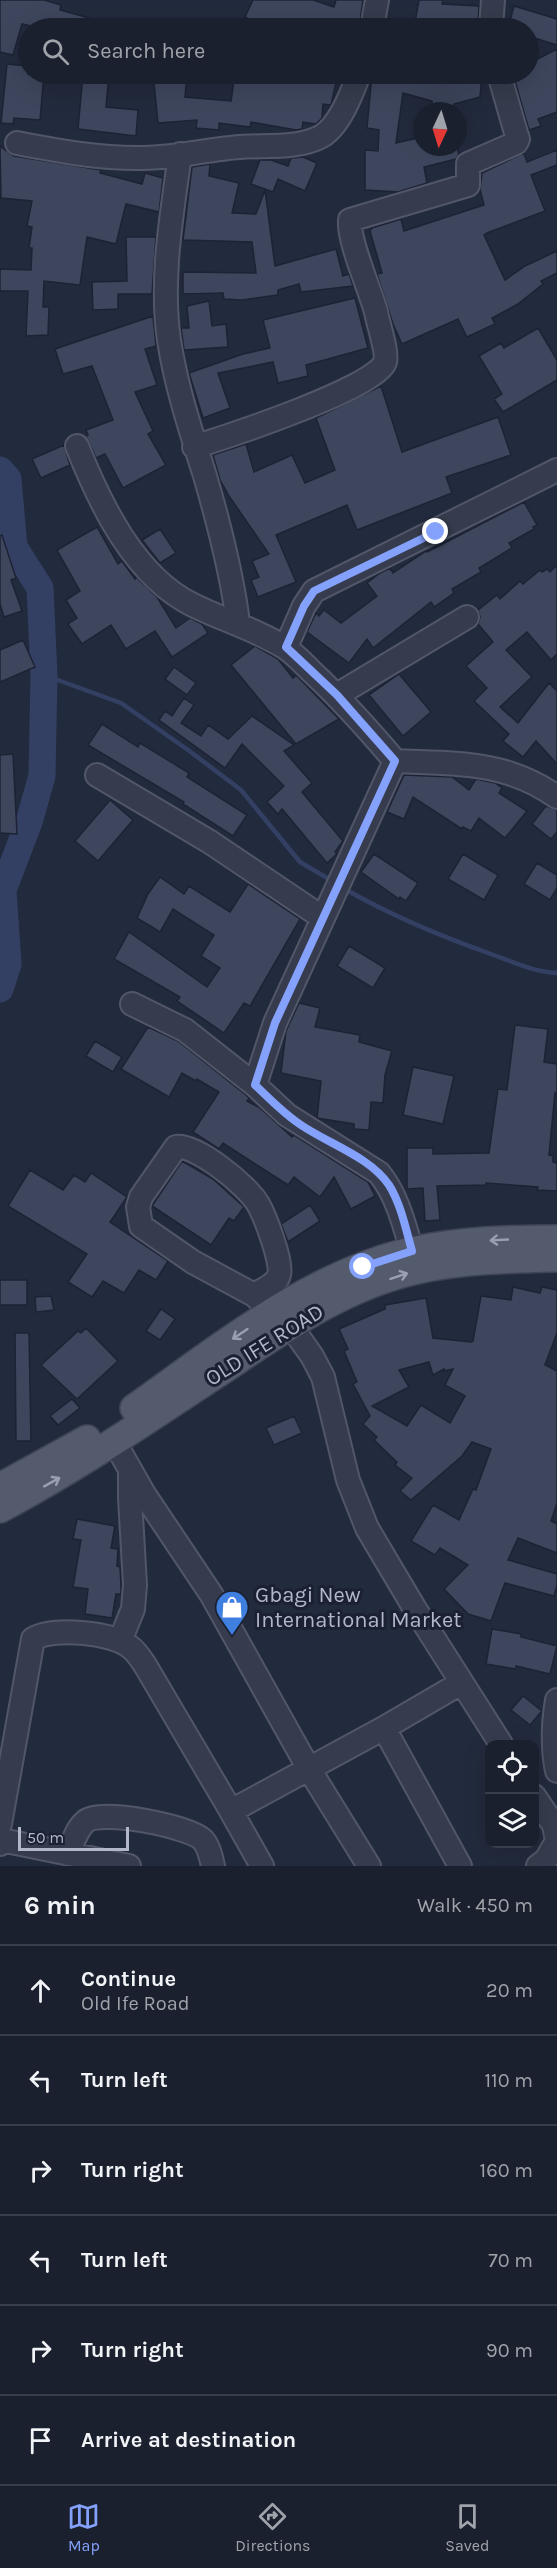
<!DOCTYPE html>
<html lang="en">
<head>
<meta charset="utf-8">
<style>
	:root { --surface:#1a202e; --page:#272d3a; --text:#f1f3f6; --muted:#9fa3aa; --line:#383e4a; --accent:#84a1fc }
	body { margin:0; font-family:Karla,sans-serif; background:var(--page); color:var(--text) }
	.controls { position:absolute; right:18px; bottom:18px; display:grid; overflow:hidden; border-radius:12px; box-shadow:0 6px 24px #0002 }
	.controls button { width:54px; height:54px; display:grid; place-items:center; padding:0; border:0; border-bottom:2px solid var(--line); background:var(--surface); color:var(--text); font:30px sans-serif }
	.compass { position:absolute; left:413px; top:102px; width:54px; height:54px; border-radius:50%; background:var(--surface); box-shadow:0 6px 24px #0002; rotate:184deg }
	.scale { position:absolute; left:18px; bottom:15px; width:111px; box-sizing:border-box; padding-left:6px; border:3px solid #b2b7c9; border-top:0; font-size:16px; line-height:21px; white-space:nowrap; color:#b2b7c9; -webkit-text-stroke:4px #1b2132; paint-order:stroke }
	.stop { position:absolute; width:18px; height:18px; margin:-14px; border:4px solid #84a1fc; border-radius:50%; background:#fff }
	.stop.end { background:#84a1fc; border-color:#fff; box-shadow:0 2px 6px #0008 }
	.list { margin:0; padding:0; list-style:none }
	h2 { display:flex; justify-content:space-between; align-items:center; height:78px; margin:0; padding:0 24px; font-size:26px }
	h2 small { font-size:20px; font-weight:400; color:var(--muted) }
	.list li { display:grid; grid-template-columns:39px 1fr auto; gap:18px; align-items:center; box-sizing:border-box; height:90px; padding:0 24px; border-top:2px solid var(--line) }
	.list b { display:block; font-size:22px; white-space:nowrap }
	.list p { margin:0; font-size:20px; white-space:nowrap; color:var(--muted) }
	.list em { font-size:20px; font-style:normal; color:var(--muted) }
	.icon { flex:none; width:33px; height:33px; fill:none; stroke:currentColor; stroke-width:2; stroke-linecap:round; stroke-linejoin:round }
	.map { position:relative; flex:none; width:557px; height:1866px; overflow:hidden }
	.search { position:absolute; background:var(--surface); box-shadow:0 6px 24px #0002; left:18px; right:18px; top:18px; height:66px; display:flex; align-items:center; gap:15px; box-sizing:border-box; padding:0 21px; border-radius:33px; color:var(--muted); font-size:22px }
	.sheet { height:618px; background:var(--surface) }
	nav { display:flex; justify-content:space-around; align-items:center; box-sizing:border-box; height:84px; border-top:2px solid var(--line); background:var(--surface); font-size:16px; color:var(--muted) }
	nav a { display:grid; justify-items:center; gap:3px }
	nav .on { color:var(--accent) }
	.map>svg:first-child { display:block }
</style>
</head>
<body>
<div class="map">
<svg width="557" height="1866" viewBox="0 0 557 1866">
	<rect width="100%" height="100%" fill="#222a3d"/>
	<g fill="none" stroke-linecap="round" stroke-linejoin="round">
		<path stroke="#334063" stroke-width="4.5" d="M44,675l77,28 67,47 53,40 59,72 34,20
			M343,888c47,27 97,48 148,66 22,8 43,18 66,19"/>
		<path stroke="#334063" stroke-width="27" d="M0,470l8,9 6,68 26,41 4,87 -2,101 -13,46 -26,68 5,74 -8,25"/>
	</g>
	<path fill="#3e465d" stroke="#1d2334" stroke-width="1.5" fill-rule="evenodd" d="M0,0h44l17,5 -1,5 33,9 -3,9h-50l-18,-4 -9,31 -13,-3z
		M253,0h60l21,7 2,-7h27l-4,28h-72l-18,-5 -2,4 -22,-10z
		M419,0h24l-1,4 37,2 -1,20 -39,-3 -1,3 -23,-4z
		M514,6l43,13v26l-29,-9v-8h-20z
		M557,49v63l-19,7 3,7 -12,4 -16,-56h15v-10z
		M7,64l21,2v8h16l-4,46 -26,-2 -1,6 -12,-1z
		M83,74h26l-3,33 32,3 -2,26 -58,-7z
		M153,74h34l-2,23 46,4 4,-27h103l-7,31 -8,-1 -1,14 -6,6 -13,-2 -1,7 -6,1 -45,-8 -1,5 -31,-4v7l-23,-2 1,-8 -39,3z
		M372,74h52l-1,3 43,2 -2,-5h18l-2,23 -26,7v7h-22v-10l-29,-8 -7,50 26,-6v10h35l2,8 -3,4 -32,8 3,16 -29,9 -33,-2v-40l13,1 1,-21 -12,-2z
		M0,146l14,10 87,14 -1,3 42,11 3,-11 18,5 -4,34 -33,-8 -10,40 -29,-7 -7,48 -36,-4 -1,26h6l-1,28 -22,1 2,-45h-28v-22l31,1 1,-22h-3l3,-21 -5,-1 5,-25 -31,-3z
		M557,150v15l-26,10 14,36 -58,22 -3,2 21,45 20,-14 32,-15v22l-16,8 2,3 -25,20 -26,14 3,6 -28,13 -9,-18 -56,25 -9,-20 -16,-50 5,-1 -12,-42 2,-3 29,-9 3,12 80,-26 -4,-16 2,-16 42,-20 3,9z
		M303,157l14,6 -12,28 -27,-12 -5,13 -22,-8 9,-24h11l17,6 3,-8z
		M210,164l-1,12 30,7 -7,30 24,1 9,-24 10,76 61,-17 7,27 6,-2 4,12 -52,6 -2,-8 -21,6v5l-36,5 -18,-1 -1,-6 -40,1v-22l73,1 -4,-31 -69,-2 9,-73z
		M126,237h30l-4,57h-34v15l-25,1 -1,-28 35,-1z
		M355,298l13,50 -62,17 2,11 -30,7 -5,-21 -55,11 12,35 -27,10 -14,-45 54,-19 27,-6 -7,-28z
		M209,301l3,25 14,-2 2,23 -44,3 -3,-22h8l-2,-22z
		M153,316l3,30 -11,3 12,36 -22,7 18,39 -5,3 18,31 -43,23 -18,-34 -9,4 -10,-22 2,-1 -2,-5 27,-10 -21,-54 -29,8 -8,-25z
		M538,328l19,32v20l-54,32 -9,-13 8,-5 -23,-38 22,-13 3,5z
		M381,386l21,66 96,-35 13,38 -65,22 6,16 -95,37 -10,-25 -71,30 20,47 -38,15 -7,-17 8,-3 -7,-16 17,-7 -40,-58 -9,-16 -7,-25 33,-11 8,28 38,-17 13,28 30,-13 -19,-52z
		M64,445l6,20 -29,13 -9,-19z
		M524,502l13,23 -4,2 1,2 -25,14 3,5 -33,20 2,4 -29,17 2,4 -20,14 -3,-5 -58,46 -6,-9 -18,24 -42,-31 9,-19 3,3 5,-6 17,13 36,-27 -10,-13 13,-10 10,-5 3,5 33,-22 1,1z
		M97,527l21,37 4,-3 13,18 1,-2 21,20 19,31 14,-10 12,6 6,9 -36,24 -17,-26 -29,18 -15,-24 -29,19 -14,-20 9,-6 -11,-18 14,-9 -23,-41z
		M160,529l16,24 -16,10 -18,-23z
		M2,535l14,43 -5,2 11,31 -18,6 -4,-13v-68z
		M557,565v89l-6,6 -24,-28 -21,18 26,27 -32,30 18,16 31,-40 8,8v73l-21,-23 -13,16 -20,-16 6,-7 -35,-33 13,-13 -21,-22 27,-24 -15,-18 2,-7 -2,-7 19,-15 3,4 20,-18 3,3 17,-14 2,2 5,-3 3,3z
		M23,640l12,27 -35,15v-32z
		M255,646l23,13 15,19 3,-3 43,44 -43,25 -65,-79z
		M174,667l22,16 -9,12 -22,-16z
		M399,674l32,38 -28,24 -34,-41z
		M184,698l10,7 -13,18 20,13 7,-11 20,14 24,-23 42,29 -10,6 28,32 -10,9 41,49 -8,11 2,2 -10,9 -45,-54 -4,5 -11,-12 17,-16 -42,-42 -17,24 -66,-48 6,-9 7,5z
		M102,724l36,23 2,-4 49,30 -2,4 60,38 -14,21 -50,-32 1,-2 -96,-57z
		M13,754l4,80 -17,-1v-78z
		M404,775l48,2 17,13 7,-11 19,4 7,5 -3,5 28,18 -22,27 -26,-20 -8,13 -8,-4 -1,2 -49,-32 -9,22 -17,-7z
		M110,800l23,20 -35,41 -23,-20z
		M546,806l11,4v22l-6,7 -19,-15z
		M374,854l44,29 -12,18 -6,-4 -1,2 -38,-27z
		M463,854l35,21 -14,25 -36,-21z
		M537,863l20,12v13l-7,12 -26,-16z
		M160,877l24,17 5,-8 41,26 18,-28 52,35 -50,87 -6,-3 -20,30 -47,-32 3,-4 -66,-38 15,-27 78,55 13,-19 -19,-12 13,-21 -41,-26 -13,23 -23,-14 11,-24z
		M349,946l36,22 -12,20 -36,-22z
		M299,1003l21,5 -5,19 45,8 -1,7 33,9 -7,24 -2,28 -12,-1 -2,28 -15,-1v-5l-37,-6 4,-37 -40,-8 5,-42z
		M515,1025l33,4 -4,33 13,2v30l-2,-1 -6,62 4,1v6l4,1v28l-20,-1 1,-3 -52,-4v2l-49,1 3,34 -15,1 -2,-33 -16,1v-41h26v6l56,-1 9,-64 9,1z
		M148,1027l30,14 68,54 3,3 -2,3 13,7 32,29 2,-2 74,47 7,14 -24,13 -17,-32 -14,20 -26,-20 -6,8 -65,-42 -4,6 -26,-17 26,-40 -22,-13 -1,2 -14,-8 -13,24 -48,-28z
		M95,1041l27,16 -9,15 -27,-16z
		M413,1067l41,9 -11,48 -40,-9z
		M182,1161l31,18 31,28 -10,14 -5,-3 -18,27 -59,-39z
		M30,1170l33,20 11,-15 11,7 6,-9 36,24 -17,25 58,39 -12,19 -17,-10 -15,23 -21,-12 -11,16 -24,-15 19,-28 -79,-48z
		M310,1205l10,16 -32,21 -7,-18z
		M0,1280h27v25h-27z
		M513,1287l27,6 2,-6 15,3v43l-12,32 12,6v132l-6,18 6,3v29l-39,-15 -10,22 49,14v11l-3,11 -49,-13 -14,38 -23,-7 -24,-25 24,-24 -28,-17 -5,7 -24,-14 22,-36 26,15 14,-31 3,1 15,-41 -19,-7 -10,14 -51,44 -11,-9 12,-13 -17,-13 2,-3 -23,-22 3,-3 -14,-13 7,-8 -17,-32 4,-2 -13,-31 4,-2 -9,-20 46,-20v-4l41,-7 7,40 38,4 2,-1 8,-45 30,4zM429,1362l4,13 11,-6 -1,2 10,-2 -8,16 20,11 -15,27 -29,-18 -14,21 -35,-20 37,-19 -10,-17z
		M51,1296l3,14 -18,2 -1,-15z
		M161,1309l14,10 -15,21 -14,-9z
		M86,1328l32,33 -41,38 -36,-34 37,-34 3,2z
		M15,1333h14l2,108h-15z
		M72,1399l8,9 -22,17 -8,-9z
		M294,1416l8,17 -28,12 -8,-17z
		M77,1519l38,7 -4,22 7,1 -1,17 3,1 1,18v9h-5l-4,24 -27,-4 3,-25 -15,-2 8,-47 -8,-1z
		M492,1629l29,5v3l36,9 -7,28 -34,-8v3l-30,-5z
		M523,1696l19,15 -12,14 -19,-15z"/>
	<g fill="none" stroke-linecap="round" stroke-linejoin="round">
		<defs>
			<path id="minor" d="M372,28l5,-28
				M491,28l2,-28
				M17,143c42,8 84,16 127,15 32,0 65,-9 96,-11 26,-2 59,2 82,-11 18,-11 30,-43 37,-62
				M180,154c-8,60 -20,125 -11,186 7,47 22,91 36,136 14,48 27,97 33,147
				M77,446c23,58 58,131 116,159 30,15 62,24 91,42 10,6 19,16 27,24 30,28 57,58 84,90l-120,262 -20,62 32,30 92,58c18,22 25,51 33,78
				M194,447c32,-10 182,-59 191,-85 3,-9 -7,-39 -9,-50 -6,-23 -28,-71 -26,-92l118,-35v-21l48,-21 2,-4 -2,-6 -17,-59
				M286,647l18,-41 10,-15 243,-121
				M337,695l130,-78
				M395,761c61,3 109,-1 162,36
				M97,775l113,67 113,76
				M132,1004l53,26 70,55
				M254,1295c8,-5 22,-10 25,-20 4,-12 -14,-59 -21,-71 -10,-18 -62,-60 -82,-57l-35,50 -3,10 3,19 52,36 61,33 19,17
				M290,1325l22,31 11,21 25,103 19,48 48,81 86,135
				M115,1443l29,51 67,100 98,175 60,97
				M120,1641l13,-32 2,-24 -5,-87v-27
				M557,1700c-4,24 -5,47 0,71
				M384,1728l76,138
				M534,1796l20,29 3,16
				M0,1824l33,-185c19,-12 79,-7 97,8 6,4 11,12 15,18l86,146
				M0,1844l6,-3 123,25
				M68,1854c5,-11 8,-25 18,-33 15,-12 103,5 117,19 6,7 8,17 10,26
				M262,1866l-31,-55 153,-83 77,-45
				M538,1866l8,-6 11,-19"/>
			<path id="major" d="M134,1408c85,-60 174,-133 277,-157 48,-11 98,-12 146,-12
				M0,1487l87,-48
				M0,1509c77,-41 147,-89 220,-137 61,-41 124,-86 197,-102 46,-10 93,-11 140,-12"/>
		</defs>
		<use href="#minor" stroke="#515768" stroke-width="26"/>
		<use href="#major" stroke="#3f4556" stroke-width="30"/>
		<use href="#minor" stroke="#363c4d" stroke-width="22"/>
		<use href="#major" stroke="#545b6d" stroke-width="27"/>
	</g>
	<defs><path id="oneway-shaft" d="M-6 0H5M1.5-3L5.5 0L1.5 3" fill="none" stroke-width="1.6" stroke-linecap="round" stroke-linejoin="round" transform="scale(1.5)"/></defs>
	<g stroke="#9aa0b2">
		<use href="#oneway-shaft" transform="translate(499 1240) rotate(177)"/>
		<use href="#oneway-shaft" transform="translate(399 1276) rotate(-18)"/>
		<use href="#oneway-shaft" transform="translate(240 1334) rotate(146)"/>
		<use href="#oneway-shaft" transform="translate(52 1482) rotate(-29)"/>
	</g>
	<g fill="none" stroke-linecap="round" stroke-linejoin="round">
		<path stroke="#84a1fc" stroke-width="8" d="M363,1267l49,-16c-6,-21 -11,-47 -23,-66 -19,-28 -60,-41 -88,-60 -17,-11 -31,-26 -46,-40l20,-62 120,-262 -58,-66 -51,-48 18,-41 10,-15 122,-59"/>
	</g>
	<defs>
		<symbol id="shop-pin" viewBox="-11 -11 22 30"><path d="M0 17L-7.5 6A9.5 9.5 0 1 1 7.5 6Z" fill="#3f7fe0" stroke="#1b2132"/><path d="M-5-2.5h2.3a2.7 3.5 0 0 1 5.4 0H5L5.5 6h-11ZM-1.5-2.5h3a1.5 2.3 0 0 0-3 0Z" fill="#fff"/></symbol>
	</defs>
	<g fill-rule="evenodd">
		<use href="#shop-pin" x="213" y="1588" width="38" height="52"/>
	</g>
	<g text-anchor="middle" stroke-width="6" stroke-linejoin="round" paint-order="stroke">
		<g font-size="22" fill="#b2b7c9" stroke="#1b2132">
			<text transform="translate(264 1344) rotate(-32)" y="8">OLD IFE ROAD</text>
		</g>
		<g font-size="22" fill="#b2b7c9" stroke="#1b2132" text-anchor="start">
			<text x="255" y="1602">Gbagi New<tspan x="255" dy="25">International Market</tspan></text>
		</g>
	</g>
</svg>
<div class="controls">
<button><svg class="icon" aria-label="locate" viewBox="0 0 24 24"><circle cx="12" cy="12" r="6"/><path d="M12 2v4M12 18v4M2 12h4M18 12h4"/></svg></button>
<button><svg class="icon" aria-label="layers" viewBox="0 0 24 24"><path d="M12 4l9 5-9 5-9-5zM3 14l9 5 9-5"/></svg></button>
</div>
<svg class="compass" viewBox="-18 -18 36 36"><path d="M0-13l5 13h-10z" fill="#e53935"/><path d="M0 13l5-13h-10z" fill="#9fa3aa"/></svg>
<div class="scale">50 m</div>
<div class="stop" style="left:363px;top:1267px"></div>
<div class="stop end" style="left:436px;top:532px"></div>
<div class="search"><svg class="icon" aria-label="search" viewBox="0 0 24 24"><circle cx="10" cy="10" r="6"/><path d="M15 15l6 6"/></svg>Search here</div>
</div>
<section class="sheet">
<h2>6 min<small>Walk · 450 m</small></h2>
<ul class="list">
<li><svg class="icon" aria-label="ahead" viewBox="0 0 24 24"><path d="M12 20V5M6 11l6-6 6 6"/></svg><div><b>Continue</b><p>Old Ife Road</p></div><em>20 m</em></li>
<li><svg class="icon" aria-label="left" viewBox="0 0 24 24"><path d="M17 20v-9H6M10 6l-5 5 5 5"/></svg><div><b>Turn left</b></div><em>110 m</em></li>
<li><svg class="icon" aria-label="right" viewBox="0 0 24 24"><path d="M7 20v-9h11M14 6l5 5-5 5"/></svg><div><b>Turn right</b></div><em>160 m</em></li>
<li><svg class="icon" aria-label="left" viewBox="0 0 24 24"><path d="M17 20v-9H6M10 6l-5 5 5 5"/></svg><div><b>Turn left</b></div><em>70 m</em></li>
<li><svg class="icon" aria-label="right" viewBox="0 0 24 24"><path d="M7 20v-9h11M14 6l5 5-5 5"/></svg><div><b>Turn right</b></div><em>90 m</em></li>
<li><svg class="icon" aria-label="arrive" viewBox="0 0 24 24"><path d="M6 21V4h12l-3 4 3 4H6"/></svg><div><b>Arrive at destination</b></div></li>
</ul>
</section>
<nav>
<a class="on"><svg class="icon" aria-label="map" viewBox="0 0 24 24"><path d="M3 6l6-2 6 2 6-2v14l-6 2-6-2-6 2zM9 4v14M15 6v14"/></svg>Map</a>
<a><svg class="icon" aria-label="directions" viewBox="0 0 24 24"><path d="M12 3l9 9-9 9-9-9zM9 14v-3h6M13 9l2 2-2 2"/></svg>Directions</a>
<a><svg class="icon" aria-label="saved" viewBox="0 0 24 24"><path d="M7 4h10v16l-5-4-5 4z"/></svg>Saved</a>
</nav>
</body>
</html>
